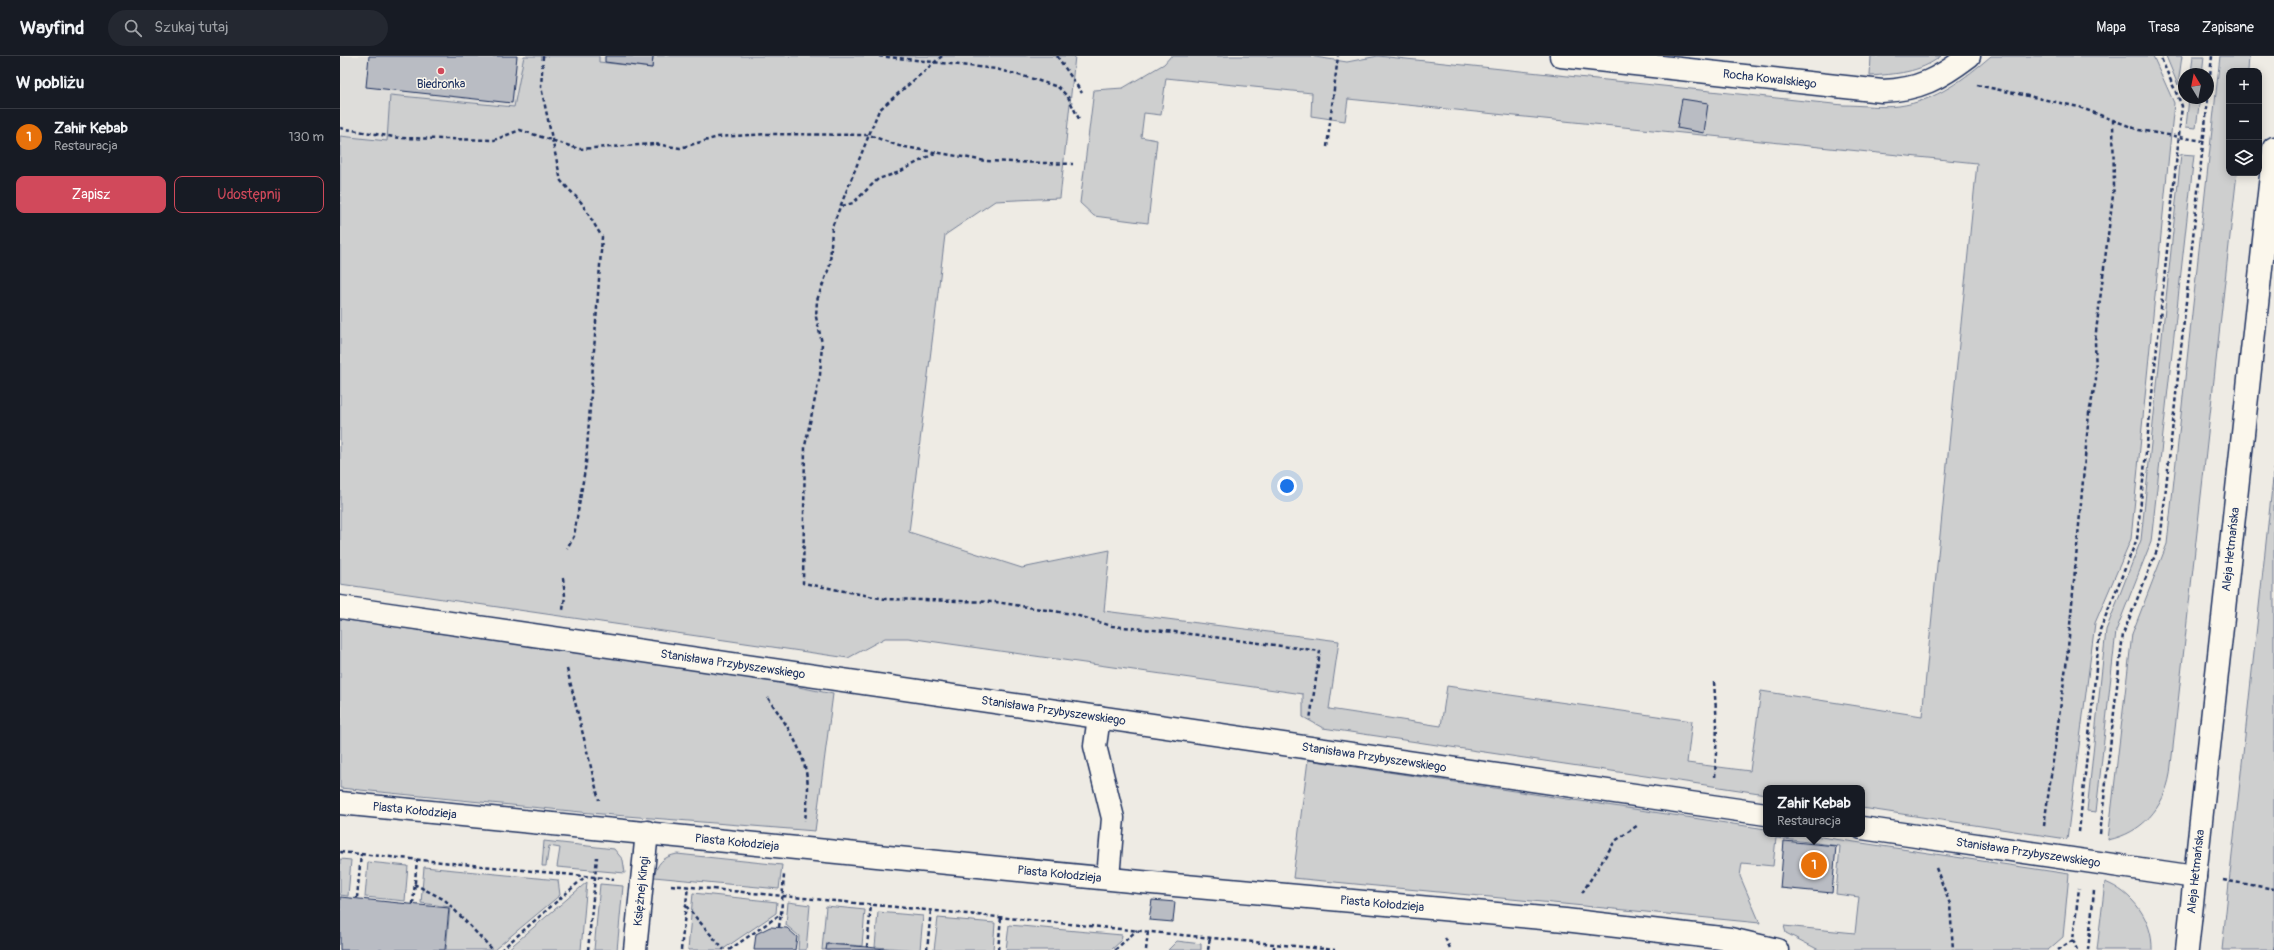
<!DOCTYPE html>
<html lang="pl">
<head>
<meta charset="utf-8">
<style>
	:root { --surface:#171b24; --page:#242831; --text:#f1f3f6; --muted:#9ea1a6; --line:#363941; --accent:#d1495b }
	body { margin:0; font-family:Pangolin,sans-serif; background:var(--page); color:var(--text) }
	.controls { position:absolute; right:12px; top:12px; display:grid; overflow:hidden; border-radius:8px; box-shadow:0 2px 10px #0003 }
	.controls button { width:36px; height:36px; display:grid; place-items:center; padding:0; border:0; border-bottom:1px solid var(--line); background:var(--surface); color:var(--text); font:20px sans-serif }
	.compass { position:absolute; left:1838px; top:12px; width:36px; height:36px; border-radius:50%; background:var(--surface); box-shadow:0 2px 10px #0003; rotate:350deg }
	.you { position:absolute; left:947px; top:430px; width:14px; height:14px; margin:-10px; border:3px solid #fff; border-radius:50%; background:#1a73e8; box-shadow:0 0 0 6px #1a73e833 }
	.badge { display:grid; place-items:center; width:26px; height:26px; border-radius:50%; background:var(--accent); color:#fff; font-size:13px; font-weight:700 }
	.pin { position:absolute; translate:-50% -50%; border:2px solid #fff; box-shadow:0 1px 4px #0006 }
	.popup { position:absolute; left:1423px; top:729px; width:102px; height:52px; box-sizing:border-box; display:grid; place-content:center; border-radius:8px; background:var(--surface); filter:drop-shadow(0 1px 3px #0005); font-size:13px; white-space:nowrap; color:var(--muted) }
	.popup b { font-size:15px; color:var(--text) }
	.popup::after { content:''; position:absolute; left:50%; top:100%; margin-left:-8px; border:8px solid transparent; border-top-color:var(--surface) }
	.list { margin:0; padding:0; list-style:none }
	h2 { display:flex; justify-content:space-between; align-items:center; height:52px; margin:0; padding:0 16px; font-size:17px }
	h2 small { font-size:13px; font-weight:400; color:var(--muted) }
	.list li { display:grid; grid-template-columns:26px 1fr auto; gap:12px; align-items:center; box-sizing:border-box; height:56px; padding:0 16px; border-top:1px solid var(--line) }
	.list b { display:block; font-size:15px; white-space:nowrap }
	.list p { margin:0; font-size:13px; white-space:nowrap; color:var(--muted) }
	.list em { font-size:13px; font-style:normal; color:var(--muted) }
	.actions { display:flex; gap:8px; padding:12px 16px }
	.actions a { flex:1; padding:9px 0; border:1px solid var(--accent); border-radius:8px; text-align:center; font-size:14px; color:var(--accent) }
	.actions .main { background:var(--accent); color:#fff }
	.icon { flex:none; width:22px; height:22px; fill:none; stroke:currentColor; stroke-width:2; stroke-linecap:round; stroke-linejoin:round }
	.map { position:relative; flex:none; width:1934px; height:894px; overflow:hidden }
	header { display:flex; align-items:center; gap:24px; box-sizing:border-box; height:56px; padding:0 20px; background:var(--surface); border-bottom:1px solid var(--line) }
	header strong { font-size:19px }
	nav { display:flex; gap:22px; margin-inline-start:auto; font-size:14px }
	.search { width:280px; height:36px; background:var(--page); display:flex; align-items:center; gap:10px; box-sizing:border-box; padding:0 14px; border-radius:22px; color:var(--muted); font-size:15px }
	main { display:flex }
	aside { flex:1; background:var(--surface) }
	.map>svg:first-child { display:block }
</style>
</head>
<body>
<header>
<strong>Wayfind</strong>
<div class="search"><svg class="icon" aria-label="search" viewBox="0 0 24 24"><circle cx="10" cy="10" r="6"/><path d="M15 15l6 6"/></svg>Szukaj tutaj</div>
<nav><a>Mapa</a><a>Trasa</a><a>Zapisane</a></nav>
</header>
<main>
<aside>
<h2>W pobliżu<small></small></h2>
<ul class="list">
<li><span class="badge" style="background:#e8710a">1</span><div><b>Zahir Kebab</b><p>Restauracja</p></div><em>130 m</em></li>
</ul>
<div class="actions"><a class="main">Zapisz</a><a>Udostępnij</a></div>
</aside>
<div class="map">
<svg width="1934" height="894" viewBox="0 0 1934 894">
	<rect width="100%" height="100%" fill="#eeebe4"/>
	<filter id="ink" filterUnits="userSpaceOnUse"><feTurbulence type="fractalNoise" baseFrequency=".025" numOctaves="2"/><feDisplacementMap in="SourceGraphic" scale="8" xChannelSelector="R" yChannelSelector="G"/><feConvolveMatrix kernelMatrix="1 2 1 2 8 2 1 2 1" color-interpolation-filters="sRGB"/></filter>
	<g filter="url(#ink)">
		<path fill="#deddda" d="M0,0h313l-1,12 -53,-6 -82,45 -126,-12 -4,46 -47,-5z"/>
		<path fill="#cecfcf" stroke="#747f96" d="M184,0h75v6l53,6 1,-12h422l-15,142 -65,3 -50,34 -36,297 113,36 88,-18 -6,61 235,30 -10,68 112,17 6,-40 245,35 -5,42 63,8 11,-80 161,25 55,-553 -629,-64 -3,22 -34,-5 1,-23 -146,-15 -5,37 -17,-2 -3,24 16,3 -9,83 -54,-7 -14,-13 14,-113 29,-2 41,-24 7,-8h138l38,6 31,-6 465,49c18,0 39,3 56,1 37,-5 65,-27 92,-50h162l21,47 -43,436 -36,84 -28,216 -205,-31v-20h-96v6l-443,-66 -20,-11v-23l-395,-56h-23l-37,20 -508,-74v-448l47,5 3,-46 124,12z
			M1531,0h70c-21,17 -46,18 -71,20z
			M1826,0h16l-4,29z
			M1853,0h11l-2,18h-11z
			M1880,0h29l-1,15h-19v102h8l-67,601c-6,34 -28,59 -62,66l24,-206 35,-90z
			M1849,42h11l-4,30 -10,-1z
			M1841,98l13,1 -43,387 -35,89 -20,181 -9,-1 19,-181 35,-90z
			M1934,413v481h-52l7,-67z
			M0,563l414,59 79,16 -18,137 -214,-17 -261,-26z
			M968,704l458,69v5h35l268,40 -6,63 -15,13h-229l-33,-17 -2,-7 71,7 4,-36 -23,-3 4,-48 -64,-8 -3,28 -31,-3 -2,13 20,47 -467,-45z
			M204,785l70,8 9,11 2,13 -68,-6 3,-19 -11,-2 -3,20h-4z
			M337,798l105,11 -3,24 -125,-12c3,-14 9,-20 23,-23z
			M0,803l11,1 -3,36 -8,-1z
			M28,806l40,4 -3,35 -40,-4z
			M84,811l134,13 2,15 -66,55h-48l4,-43 -29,-4z
			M247,826l-6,68h-74z
			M1765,826c27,10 48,38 47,68h-55z
			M260,828l23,2 -6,64h-23z
			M353,837l84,9 -1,11 -54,37h-34z
			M448,846l22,3 -4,45h-8l1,-14 -13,-11z
			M486,850l39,4 -3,36 -35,-3 -1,7h-4z
			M538,856l45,4 -3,34 -45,-3z
			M598,862l57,5 -2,27h-59z
			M669,869l113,10 -1,6 -10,9h-105z
			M837,885l24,3v6h-33z"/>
		<path fill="#b9bcc3" stroke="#1b2f5e" d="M29,0h148l-5,47 -146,-16z
			M265,0h48l-1,12 -47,-6z
			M1342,43l26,4 -4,30 -27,-5z
			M1444,785l52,5 -4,47 -52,-5z
			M0,841l109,11 -4,42h-105z
			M812,844l23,2 -2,20 -24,-2z
			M430,871l17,1 10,9 -2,13h-41l2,-16z
			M487,888l40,3 27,3h-68z"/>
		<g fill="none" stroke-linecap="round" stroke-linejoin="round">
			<defs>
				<g id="minor">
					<path id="s1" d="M1221,0l321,35c37,-1 58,-13 87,-35"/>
					<path id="s2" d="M0,551l1426,207"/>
					<path d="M759,661l-4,29 18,72 -5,60"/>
					<path id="s3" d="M0,747l801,79 424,38 165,19 47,11"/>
					<path id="s4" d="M1522,772l333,49"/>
					<path id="s5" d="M295,894l12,-118"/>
					<path id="s6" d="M1847,894l87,-802"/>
				</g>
			</defs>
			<use href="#minor" stroke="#1b2f5e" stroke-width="25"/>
			<path stroke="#1b2f5e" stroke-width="2.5" stroke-dasharray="4 3" stroke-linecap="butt" d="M203,0l-2,31 20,94 20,21 21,35 -16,226 -12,73 -7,12
				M539,0l117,13 34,9 28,9 10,10 11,22
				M602,0l-63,54 -47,117 -2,38 -13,35 -1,17 6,26 -2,32 -15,71 -2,137 82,16 111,3 76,12 40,12 63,6 145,19 -10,69
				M717,0l25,37
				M1637,29l102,22 60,23 64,11
				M1868,39l4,-39
				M0,72l60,10 94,2 26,-10 59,19 76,-5 25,4 38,-11 49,-3 102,1 30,11 87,15 87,3
				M987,91l11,-91
				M502,150l11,-3 25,-24 19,-6 40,-21
				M223,522l2,18 -2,14
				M227,613l32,131
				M1374,626l3,42 -2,55
				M428,642c19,27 38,54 40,89 0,11 -2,23 -3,34
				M1704,770l23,-167 22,-246 7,-33 -1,-40 19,-153 -1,-68
				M1739,776l21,-202 37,-91 45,-433 -22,-50
				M1760,778l23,-200 37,-91 48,-445
				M0,796l274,27
				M1596,812l14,36 3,46
				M1883,824l51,9
				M74,828l31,16 48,50
				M331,829l664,65
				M1242,837l33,-52 23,-16
				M17,842l4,-44
				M73,848l4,-45
				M346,850l38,44
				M439,871l2,-13
				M1105,882l6,12
				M1733,884l4,10
				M527,891l4,-42
				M161,894l85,-74
				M248,894l9,-93
				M341,894l7,-64
				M389,894l52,-36 3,-39
				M587,894l4,-40
				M658,894l3,-33
				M775,894l22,-20
				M806,894l2,-19
				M868,894l2,-12
				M934,894v-6
				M1718,894l15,-10 6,-52
				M1748,894l6,-59"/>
			<use href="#minor" stroke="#fbf7ec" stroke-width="22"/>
			<path stroke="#1b2f5e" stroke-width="1" d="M1934,894v-2"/>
		</g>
	</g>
	<circle fill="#d1495b" stroke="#fbf7ec" stroke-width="1.5" cx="101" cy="15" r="4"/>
	<g text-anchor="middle" stroke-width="3" stroke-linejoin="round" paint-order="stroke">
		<g font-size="12" fill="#1b2f5e" stroke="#fbf7ec">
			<text dy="4" stroke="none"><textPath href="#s1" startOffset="210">Rocha Kowalskiego</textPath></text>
			<text dy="4" stroke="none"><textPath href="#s6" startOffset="403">Aleja Hetmańska</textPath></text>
			<text dy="4" stroke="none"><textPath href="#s2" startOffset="397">Stanisława Przybyszewskiego</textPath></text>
			<text dy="4" stroke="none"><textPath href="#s2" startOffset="721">Stanisława Przybyszewskiego</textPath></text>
			<text dy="4" stroke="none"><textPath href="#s2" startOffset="1045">Stanisława Przybyszewskiego</textPath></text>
			<text dy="4" stroke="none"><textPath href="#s3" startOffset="75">Piasta Kołodzieja</textPath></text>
			<text dy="4" stroke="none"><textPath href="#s3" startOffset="399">Piasta Kołodzieja</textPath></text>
			<text dy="4" stroke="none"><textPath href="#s4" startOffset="168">Stanisława Przybyszewskiego</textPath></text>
			<text dy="4" stroke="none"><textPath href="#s6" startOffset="79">Aleja Hetmańska</textPath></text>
			<text dy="4" stroke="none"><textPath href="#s3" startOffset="723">Piasta Kołodzieja</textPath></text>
			<text dy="4" stroke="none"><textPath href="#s5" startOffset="59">Księżnej Kingi</textPath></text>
			<text dy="4" stroke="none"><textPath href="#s3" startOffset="1047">Piasta Kołodzieja</textPath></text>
		</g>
		<g font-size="12" fill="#1b2f5e" stroke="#fbf7ec">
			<text x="101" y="32">Biedronka</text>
		</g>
	</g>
</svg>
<div class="controls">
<button>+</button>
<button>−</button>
<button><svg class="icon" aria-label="layers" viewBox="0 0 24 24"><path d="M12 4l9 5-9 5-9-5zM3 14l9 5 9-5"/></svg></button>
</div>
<svg class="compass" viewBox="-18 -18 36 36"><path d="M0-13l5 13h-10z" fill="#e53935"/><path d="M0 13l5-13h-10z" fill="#9ea1a6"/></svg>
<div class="you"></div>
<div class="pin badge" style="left:1474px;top:809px;background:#e8710a">1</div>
<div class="popup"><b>Zahir Kebab</b>Restauracja</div>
</div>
</main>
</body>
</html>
